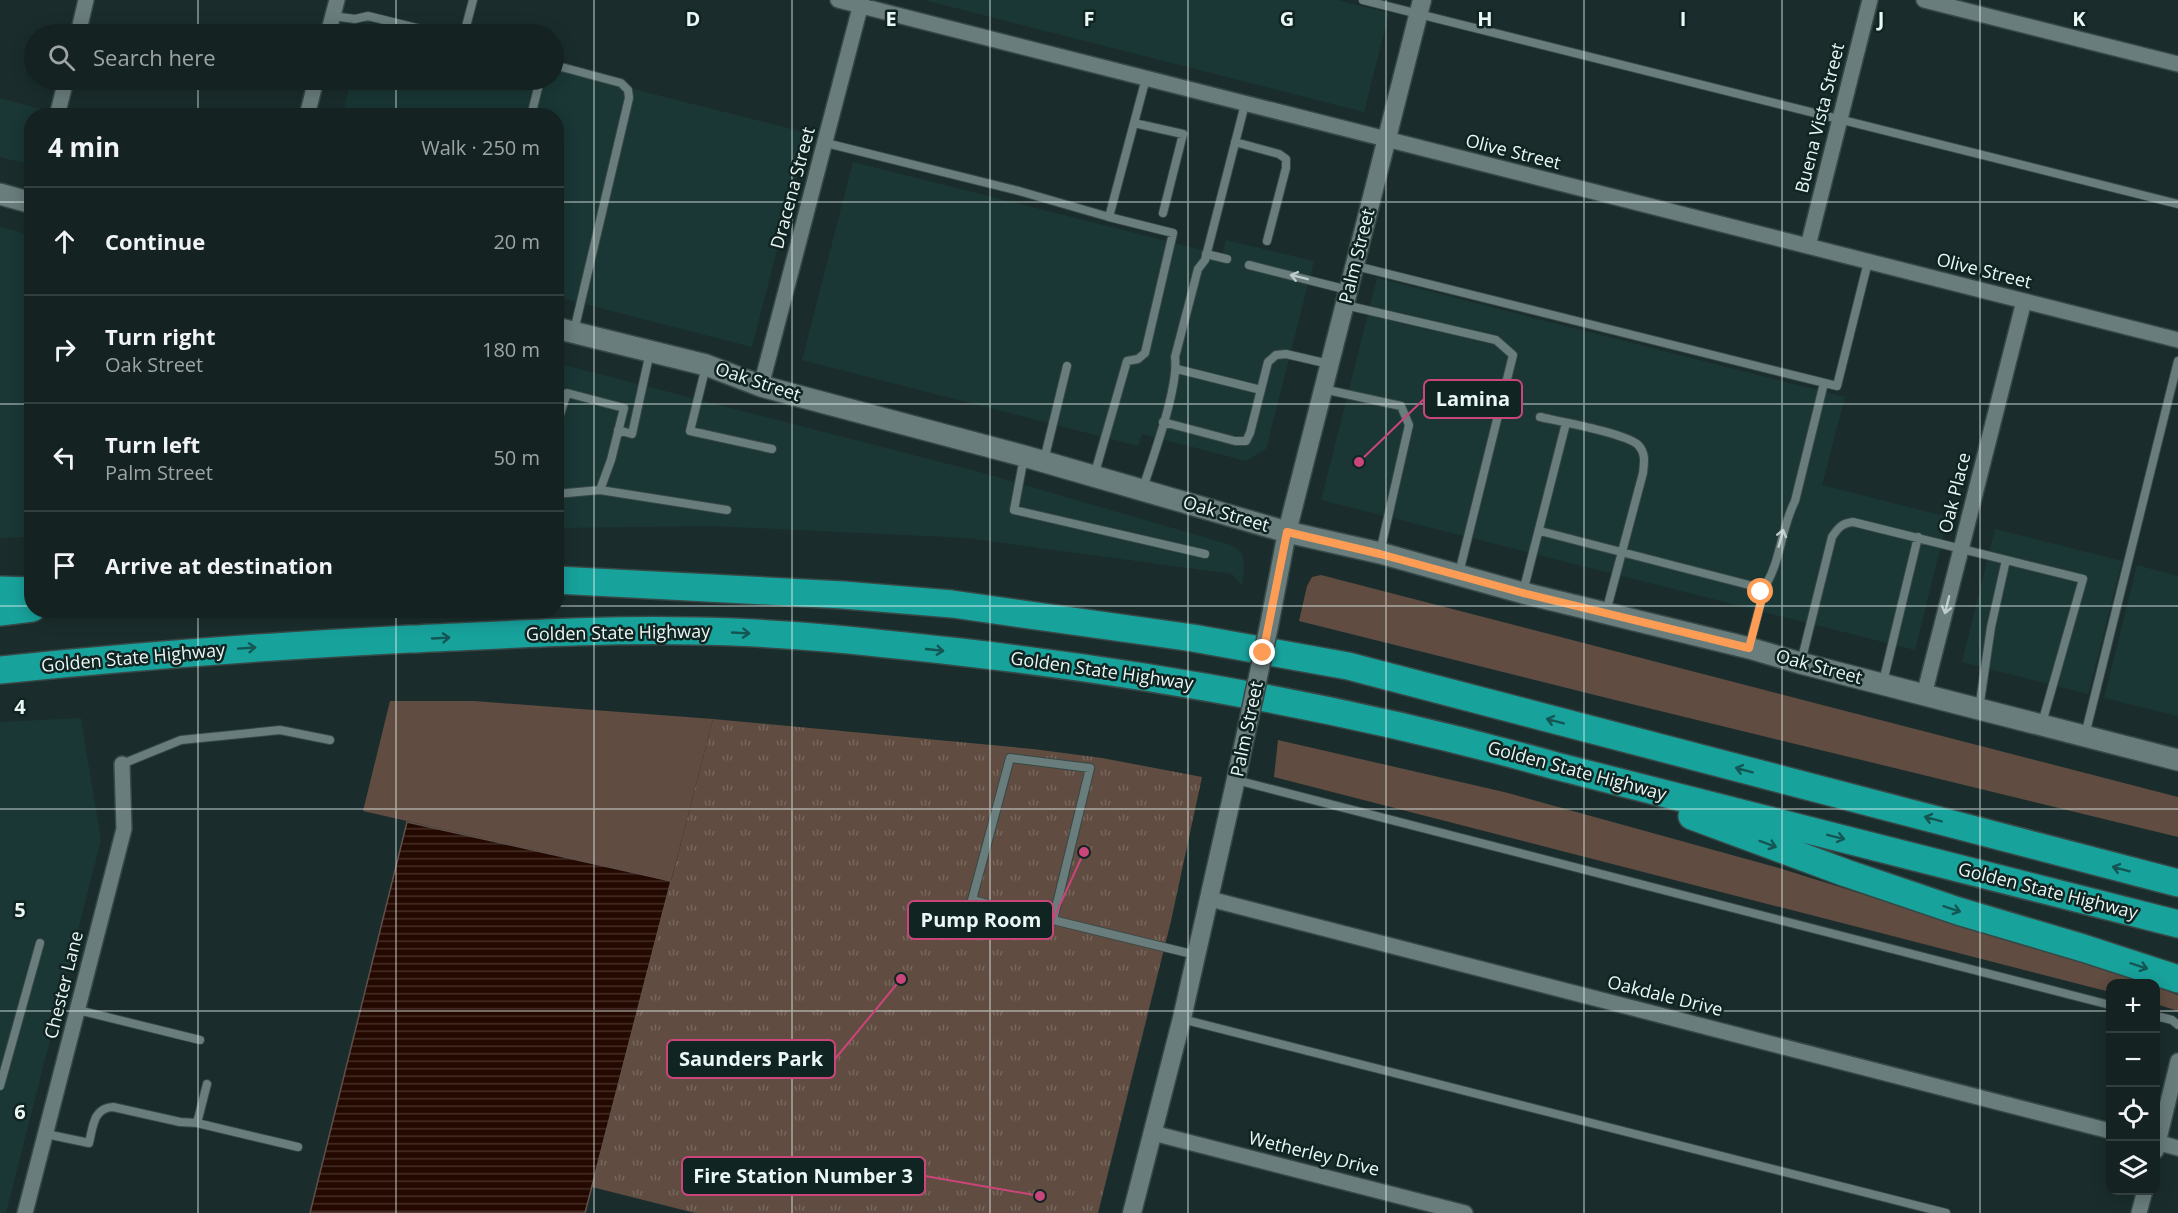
<!DOCTYPE html>
<html lang="en">
<head>
<meta charset="utf-8">
<style>
	:root { --surface:#142221; --page:#1d2a2a; --text:#f1f3f6; --muted:#9da4a5; --line:#333f3f }
	body { margin:0; font-family:"Open Sans",sans-serif; background:var(--page); color:var(--text) }
	.controls { position:absolute; right:18px; bottom:18px; display:grid; overflow:hidden; border-radius:12px; box-shadow:0 3px 15px #0003 }
	.controls button { width:54px; height:54px; display:grid; place-items:center; padding:0; border:0; border-bottom:2px solid var(--line); background:var(--surface); color:var(--text); font:30px sans-serif }
	.stop { position:absolute; width:18px; height:18px; margin:-14px; border:4px solid #fd9c55; border-radius:50%; background:#fff }
	.stop.end { background:#fd9c55; border-color:#fff; box-shadow:0 2px 6px #0008 }
	.list { margin:0; padding:0; list-style:none }
	h2 { display:flex; justify-content:space-between; align-items:center; height:78px; margin:0; padding:0 24px; font-size:26px }
	h2 small { font-size:20px; font-weight:400; color:var(--muted) }
	.list li { display:grid; grid-template-columns:39px 1fr auto; gap:18px; align-items:center; box-sizing:border-box; height:108px; padding:0 24px; border-top:2px solid var(--line) }
	.list b { display:block; font-size:22px; white-space:nowrap }
	.list p { margin:0; font-size:20px; white-space:nowrap; color:var(--muted) }
	.list em { font-size:20px; font-style:normal; color:var(--muted) }
	.icon { flex:none; width:33px; height:33px; fill:none; stroke:currentColor; stroke-width:2; stroke-linecap:round; stroke-linejoin:round }
	.map { position:relative; flex:none; width:2178px; height:1213px; overflow:hidden }
	.search { position:absolute; background:var(--surface); box-shadow:0 3px 15px #0003; left:24px; top:24px; width:540px; height:66px; display:flex; align-items:center; gap:15px; box-sizing:border-box; padding:0 21px; border-radius:33px; color:var(--muted); font-size:22px }
	.panel { position:absolute; background:var(--surface); box-shadow:0 3px 15px #0003; left:24px; top:108px; width:540px; height:510px; border-radius:24px }
	.map>svg:first-child { display:block }
</style>
</head>
<body>
<div class="map">
<svg width="2178" height="1213" viewBox="0 0 2178 1213">
	<defs>
		<pattern id="park-tufts" width="24" height="20" patternUnits="userSpaceOnUse" patternTransform="scale(1.5)"><rect width="24" height="20" fill="#604c40"/><path d="M3 7l-1-3M5 7V3M7 7l1-3M15 17l-1-3M17 17v-4M19 17l1-3" fill="none" stroke="#77675c"/></pattern>
		<pattern id="water-rules" width="6" height="5" patternUnits="userSpaceOnUse" patternTransform="scale(1.5)"><rect width="6" height="5" fill="#240900"/><path d="M0 2.5h6" fill="none" stroke="#442e26"/></pattern>
	</defs>
	<rect width="100%" height="100%" fill="#1a2d2c"/>
	<path fill="#1a3735" d="M924,0h413l52,13 -25,99z
		M365,22l51,12h-54z
		M554,69l253,64 -55,214 -195,-50 -1,-181h-214l9,-36h203z
		M0,98l41,11 -1,6 -8,1 -1,31 -4,17 -27,-7z
		M853,162l369,93 4,-15 88,21 -48,188 -20,12 -104,-27 -4,12 -336,-86z
		M0,227l31,8v302l-31,1z
		M1377,278l468,119 -23,88 126,32 -33,133 -594,-150z
		M556,363l431,111 244,71 11,8 2,13 -2,19 -10,-11 -265,-36 -255,-12 -155,2z
		M1995,529l127,32 -34,133 -126,-32z
		M2137,565l41,11v140l-74,-18z
		M81,718l20,122 -95,373h-6v-491z"/>
	<path fill="#604c40" d="M1321,575l857,222v40l-567,-138 -312,-78 8,-35 5,-9z
		M390,701h84l239,18 -42,162 -308,-70z
		M1278,740l226,52 275,76 367,115 -36,1v8l-836,-215z
		M2156,987l22,8v16l-22,-7z"/>
	<path fill="url(#park-tufts)" d="M713,719l320,30 69,9 100,19 -31,144 -73,292h-403l-103,-26z"/>
	<path fill="url(#water-rules)" stroke="#60504a" stroke-width="1.5" d="M407,822l264,59 -86,332h-275z"/>
	<g fill="none" stroke-linecap="round" stroke-linejoin="round">
		<defs>
			<path id="service" d="M1363,0l815,204
				M332,16l23,3 13,-3 73,18
				M464,34l9,-34
				M554,65l67,18 7,7 1,8 -55,233
				M531,116l9,-36
				M1134,123l49,11 -20,79
				M1235,142l44,12 7,5v9l-19,73
				M826,143l193,48 90,26
				M1206,254l21,5
				M1249,265l99,25
				M1356,266l481,120 31,-124
				M1345,305l151,35 17,15 -54,218
				M706,366l-16,65 82,18
				M1177,369l84,21
				M1323,389l78,17 8,19 -29,127
				M1540,417c18,4 90,17 99,29 7,8 5,17 4,27l-37,139
				M1163,422l72,19h11l4,-8 18,-71 8,-7 10,-1 43,10
				M556,427l11,-34 57,15 -13,52 -11,30 -44,4
				M618,430l14,4 18,-82
				M1024,457l-10,53 191,44
				M1044,460l23,-94
				M1094,476l33,-115 11,-2 7,-6 28,-120 -64,-16 37,-139
				M1143,488c10,-31 36,-101 32,-131l23,-88 7,-9 40,-156
				M600,490l127,20
				M1540,531l213,55 8,6v10l-12,45
				M1523,592l43,-169
				M1761,592c20,-26 19,-62 34,-91l29,-118
				M1801,662l31,-125c6,-9 10,-14 21,-15l230,57 -41,144
				M1883,682l35,-145
				M1979,709l12,-82 15,-67
				M2085,735l93,-374
				M1010,758l80,10 -37,152 -81,-20z
				M122,764l59,-24 99,-10 50,10
				M1236,780l874,225
				M1053,920l143,35
				M78,1010l122,30
				M2156,1016l16,4 6,5
				M1182,1019l764,194
				M0,1086l40,-143
				M197,1123l10,-39
				M46,1134l43,9c4,-16 4,-35 24,-36l67,15 17,1 101,24"/>
			<path id="minor" d="M838,0l1340,340
				M1924,0l254,64
				M78,34l8,-34
				M328,34l9,-34
				M57,116l9,-36
				M307,116l9,-36
				M1808,246l62,-246
				M761,386l101,-386
				M1924,695l100,-394
				M1210,899l900,232
				M1153,1133l312,80
				M2156,1142l22,6
				M2156,1151l22,-90
				M25,1213l99,-384 -2,-65
				M2139,1213l6,-23"/>
			<path id="tertiary" d="M1269,626l18,-94 135,-532
				M1132,1213l50,-195 56,-248"/>
			<path id="secondary" d="M0,194l32,9
				M556,328l150,37 55,21 263,70 263,76 93,21 143,40 226,55 51,15 378,97"/>
			<path id="motorway" d="M556,580l287,15 109,9 241,34 155,28 830,217
				M0,590l32,1
				M0,612l32,-4
				M0,670c136,-14 272,-24 409,-31 95,-4 189,-10 284,-8 89,1 178,11 267,21 201,23 401,59 596,114l622,158
				M1692,816l154,57 112,38 125,37 95,31"/>
		</defs>
		<use href="#service" stroke="#374846" stroke-width="10"/>
		<use href="#minor" stroke="#374846" stroke-width="18"/>
		<use href="#tertiary" stroke="#374846" stroke-width="21"/>
		<use href="#secondary" stroke="#374846" stroke-width="24"/>
		<use href="#motorway" stroke="#374846" stroke-width="30"/>
		<use href="#service" stroke="#687d7c" stroke-width="8"/>
		<use href="#minor" stroke="#687d7c" stroke-width="15"/>
		<use href="#tertiary" stroke="#687d7c" stroke-width="18"/>
		<use href="#secondary" stroke="#687d7c" stroke-width="21"/>
		<use href="#motorway" stroke="#18a29c" stroke-width="27"/>
		<defs>
			<path id="tertiary-bridge" d="M1238,770l31,-144"/>
		</defs>
		<use href="#tertiary-bridge" stroke="#374846" stroke-width="21" stroke-linecap="butt"/>
		<use href="#tertiary-bridge" stroke="#687d7c" stroke-width="18"/>
	</g>
	<defs><path id="oneway-shaft" d="M-6 0H5M1.5-3L5.5 0L1.5 3" fill="none" stroke-width="1.6" stroke-linecap="round" stroke-linejoin="round" transform="scale(1.5)"/></defs>
	<g stroke="#bdcccb">
		<use href="#oneway-shaft" transform="translate(1299 277) rotate(-166)"/>
		<use href="#oneway-shaft" transform="translate(1781 538) rotate(-75)"/>
		<use href="#oneway-shaft" transform="translate(1947 605) rotate(104)"/>
	</g>
	<g stroke="#135653">
		<use href="#oneway-shaft" transform="translate(741 633) rotate(3)"/>
		<use href="#oneway-shaft" transform="translate(441 638) rotate(-3)"/>
		<use href="#oneway-shaft" transform="translate(247 648) rotate(-4)"/>
		<use href="#oneway-shaft" transform="translate(935 650) rotate(6)"/>
		<use href="#oneway-shaft" transform="translate(1555 721) rotate(-165)"/>
		<use href="#oneway-shaft" transform="translate(1744 770) rotate(-165)"/>
		<use href="#oneway-shaft" transform="translate(1933 819) rotate(-165)"/>
		<use href="#oneway-shaft" transform="translate(1836 837) rotate(14)"/>
		<use href="#oneway-shaft" transform="translate(1768 844) rotate(20)"/>
		<use href="#oneway-shaft" transform="translate(2121 869) rotate(-165)"/>
		<use href="#oneway-shaft" transform="translate(1952 909) rotate(18)"/>
		<use href="#oneway-shaft" transform="translate(2139 966) rotate(18)"/>
	</g>
	<g fill="none" stroke-linecap="round" stroke-linejoin="round">
		<path stroke="#fd9c55" stroke-width="8" d="M1263,653l24,-121 93,22 143,39 226,55 12,-46v-10"/>
	</g>
	<path fill="none" stroke="#ebf7f5" stroke-width="1.5" stroke-opacity="0.55" d="M198,0v34M396,0v34M594,0v1213M792,0v1213M990,0v1213M1188,0v1213M1386,0v1213M1584,0v1213M1782,0v1213M1980,0v1213M198,80v36M396,80v36M0,202h32M556,202h1622M0,404h32M556,404h1622M0,606h32M556,606h1622M198,610v603M396,610v603M0,809h2178M0,1011h2110M2156,1011h22"/>
	<g text-anchor="middle" stroke-width="5" stroke-linejoin="round" paint-order="stroke">
		<g font-size="18" fill="#ebf7f5" stroke="#102422">
			<text transform="translate(1820 118) rotate(-76)" y="6">Buena Vista Street</text>
			<text transform="translate(1513 152) rotate(14)" y="6">Olive Street</text>
			<text transform="translate(793 188) rotate(-75)" y="6">Dracena Street</text>
			<text transform="translate(1357 256) rotate(-76)" y="6">Palm Street</text>
			<text transform="translate(1984 271) rotate(14)" y="6">Olive Street</text>
			<text transform="translate(758 382) rotate(18)" y="6">Oak Street</text>
			<text transform="translate(1955 493) rotate(-76)" y="6">Oak Place</text>
			<text transform="translate(1226 514) rotate(16)" y="6">Oak Street</text>
			<text transform="translate(618 633) rotate(-1)" y="6">Golden State Highway</text>
			<text transform="translate(133 658) rotate(-5)" y="6">Golden State Highway</text>
			<text transform="translate(1819 667) rotate(15)" y="6">Oak Street</text>
			<text transform="translate(1102 671) rotate(8)" y="6">Golden State Highway</text>
			<text transform="translate(1247 729) rotate(-78)" y="6">Palm Street</text>
			<text transform="translate(1577 771) rotate(15)" y="6">Golden State Highway</text>
			<text transform="translate(2048 891) rotate(14)" y="6">Golden State Highway</text>
			<text transform="translate(64 985) rotate(-76)" y="6">Chester Lane</text>
			<text transform="translate(1665 996) rotate(14)" y="6">Oakdale Drive</text>
			<text transform="translate(1314 1154) rotate(14)" y="6">Wetherley Drive</text>
		</g>
	</g>
	<g font-size="20" text-anchor="middle" font-weight="bold" fill="#ebf7f5" stroke="#102422" stroke-width="5" stroke-linejoin="round" paint-order="stroke">
		<text x="693" y="26">D</text>
		<text x="891" y="26">E</text>
		<text x="1089" y="26">F</text>
		<text x="1287" y="26">G</text>
		<text x="1485" y="26">H</text>
		<text x="1683" y="26">I</text>
		<text x="1881" y="26">J</text>
		<text x="2079" y="26">K</text>
		<text x="20" y="714">4</text>
		<text x="20" y="917">5</text>
		<text x="20" y="1119">6</text>
	</g>
	<path fill="none" stroke="#ca457a" stroke-width="2" d="M1359 462L1424 399M1084 852L1053 920M901 979L835 1059M1040 1196L925 1176"/>
	<g fill="#ca457a" stroke="#102422" stroke-width="2">
		<circle cx="1359" cy="462" r="6"/>
		<circle cx="1084" cy="852" r="6"/>
		<circle cx="901" cy="979" r="6"/>
		<circle cx="1040" cy="1196" r="6"/>
	</g>
	<g fill="#102422" stroke="#ca457a" stroke-width="2">
		<rect x="1424" y="380" width="98" height="38" rx="6"/>
		<rect x="908" y="901" width="145" height="38" rx="6"/>
		<rect x="667" y="1040" width="168" height="38" rx="6"/>
		<rect x="682" y="1157" width="243" height="38" rx="6"/>
	</g>
	<g font-size="20" text-anchor="middle" font-weight="bold" fill="#ebf7f5">
		<text x="1473" y="406">Lamina</text>
		<text x="981" y="927">Pump Room</text>
		<text x="751" y="1066">Saunders Park</text>
		<text x="803" y="1183">Fire Station Number 3</text>
	</g>
</svg>
<div class="controls">
<button>+</button>
<button>−</button>
<button><svg class="icon" aria-label="locate" viewBox="0 0 24 24"><circle cx="12" cy="12" r="6"/><path d="M12 2v4M12 18v4M2 12h4M18 12h4"/></svg></button>
<button><svg class="icon" aria-label="layers" viewBox="0 0 24 24"><path d="M12 4l9 5-9 5-9-5zM3 14l9 5 9-5"/></svg></button>
</div>
<div class="stop" style="left:1761px;top:592px"></div>
<div class="stop end" style="left:1263px;top:653px"></div>
<div class="search"><svg class="icon" aria-label="search" viewBox="0 0 24 24"><circle cx="10" cy="10" r="6"/><path d="M15 15l6 6"/></svg>Search here</div>
<section class="panel">
<h2>4 min<small>Walk · 250 m</small></h2>
<ul class="list">
<li><svg class="icon" aria-label="ahead" viewBox="0 0 24 24"><path d="M12 20V5M6 11l6-6 6 6"/></svg><div><b>Continue</b></div><em>20 m</em></li>
<li><svg class="icon" aria-label="right" viewBox="0 0 24 24"><path d="M7 20v-9h11M14 6l5 5-5 5"/></svg><div><b>Turn right</b><p>Oak Street</p></div><em>180 m</em></li>
<li><svg class="icon" aria-label="left" viewBox="0 0 24 24"><path d="M17 20v-9H6M10 6l-5 5 5 5"/></svg><div><b>Turn left</b><p>Palm Street</p></div><em>50 m</em></li>
<li><svg class="icon" aria-label="arrive" viewBox="0 0 24 24"><path d="M6 21V4h12l-3 4 3 4H6"/></svg><div><b>Arrive at destination</b></div></li>
</ul>
</section>
</div>
</body>
</html>
